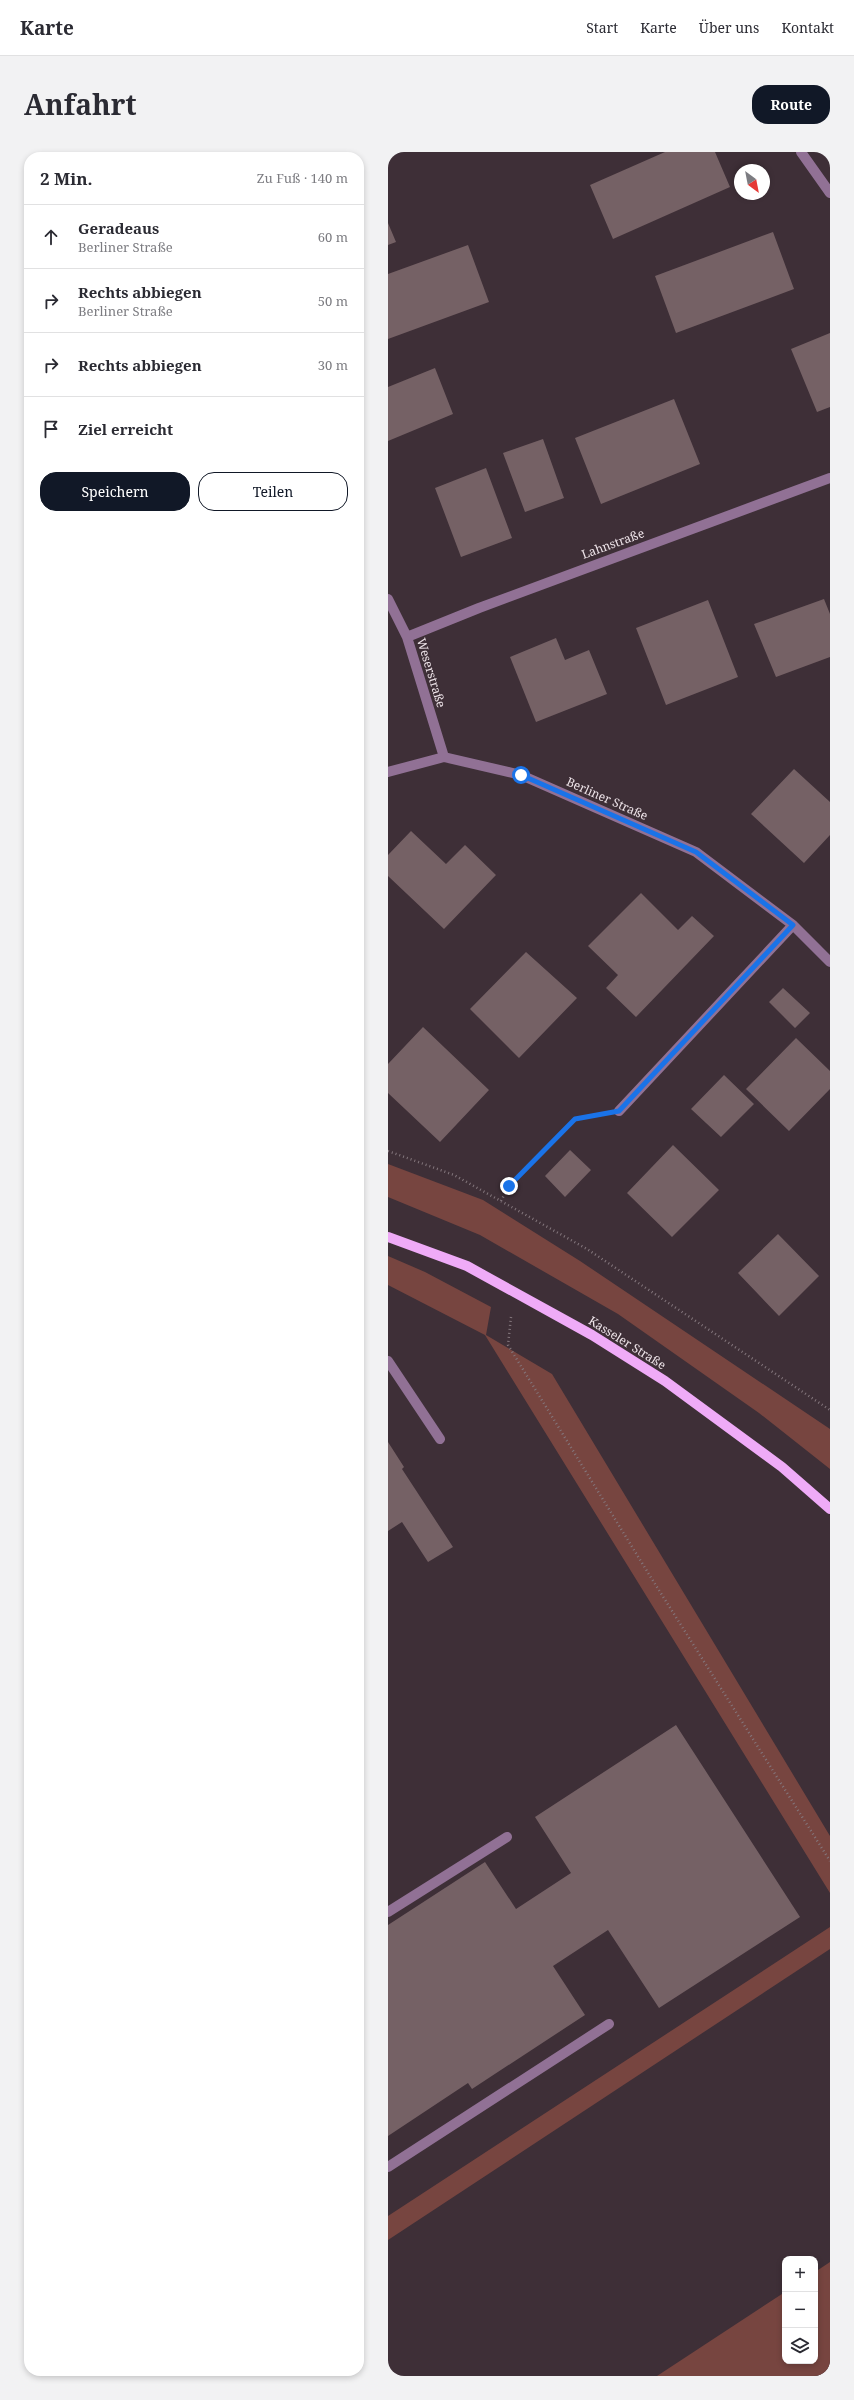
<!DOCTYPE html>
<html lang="de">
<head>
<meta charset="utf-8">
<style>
	:root { --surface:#fff; --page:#f2f2f3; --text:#2b2b33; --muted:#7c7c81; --line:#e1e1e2; --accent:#111827 }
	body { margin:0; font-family:"Noto Serif",serif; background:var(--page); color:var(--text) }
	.controls { position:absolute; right:12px; bottom:12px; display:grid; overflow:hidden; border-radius:8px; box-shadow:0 2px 6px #0003 }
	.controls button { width:36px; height:36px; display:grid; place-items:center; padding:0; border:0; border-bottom:1px solid var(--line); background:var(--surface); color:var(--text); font:20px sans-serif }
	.compass { position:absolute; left:346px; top:12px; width:36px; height:36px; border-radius:50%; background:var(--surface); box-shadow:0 2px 6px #0003; rotate:148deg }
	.stop { position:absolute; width:12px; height:12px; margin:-9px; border:3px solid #1a73e8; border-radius:50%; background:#fff }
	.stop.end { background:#1a73e8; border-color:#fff; box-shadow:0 1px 4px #0008 }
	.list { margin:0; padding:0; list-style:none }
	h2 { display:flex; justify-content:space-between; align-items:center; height:52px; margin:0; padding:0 16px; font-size:17px }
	h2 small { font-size:13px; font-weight:400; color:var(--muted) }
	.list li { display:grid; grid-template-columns:26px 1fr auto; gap:12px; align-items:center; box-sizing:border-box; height:64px; padding:0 16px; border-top:1px solid var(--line) }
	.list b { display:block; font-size:15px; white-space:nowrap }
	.list p { margin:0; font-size:13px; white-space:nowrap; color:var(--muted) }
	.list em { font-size:13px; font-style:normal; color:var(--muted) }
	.actions { display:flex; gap:8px; padding:12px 16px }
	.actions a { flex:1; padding:9px 0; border:1px solid var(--accent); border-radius:16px; text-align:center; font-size:14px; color:var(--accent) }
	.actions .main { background:var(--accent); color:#fff }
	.icon { flex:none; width:22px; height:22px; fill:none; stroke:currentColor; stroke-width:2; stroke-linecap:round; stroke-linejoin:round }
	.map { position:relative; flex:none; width:442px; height:2224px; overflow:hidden; border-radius:16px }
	header { display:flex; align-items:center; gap:24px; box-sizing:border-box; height:56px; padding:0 20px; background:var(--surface); border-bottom:1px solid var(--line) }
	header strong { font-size:19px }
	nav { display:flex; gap:22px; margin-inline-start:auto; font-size:14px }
	.intro { display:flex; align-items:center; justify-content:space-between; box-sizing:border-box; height:96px; padding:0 24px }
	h1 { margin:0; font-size:28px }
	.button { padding:10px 18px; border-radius:16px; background:var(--accent); color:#fff; font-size:14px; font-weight:700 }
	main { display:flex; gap:24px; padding:0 24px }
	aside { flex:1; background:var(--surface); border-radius:16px; box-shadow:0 2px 6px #0003 }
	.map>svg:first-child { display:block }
</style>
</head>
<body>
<header>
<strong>Karte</strong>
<nav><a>Start</a><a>Karte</a><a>Über uns</a><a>Kontakt</a></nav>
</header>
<div class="intro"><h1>Anfahrt</h1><a class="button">Route</a></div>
<main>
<aside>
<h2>2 Min.<small>Zu Fuß · 140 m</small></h2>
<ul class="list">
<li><svg class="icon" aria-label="ahead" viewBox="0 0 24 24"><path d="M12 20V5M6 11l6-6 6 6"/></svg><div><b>Geradeaus</b><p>Berliner Straße</p></div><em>60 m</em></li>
<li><svg class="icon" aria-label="right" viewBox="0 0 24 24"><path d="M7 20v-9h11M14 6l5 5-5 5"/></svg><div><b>Rechts abbiegen</b><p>Berliner Straße</p></div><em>50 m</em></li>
<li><svg class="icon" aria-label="right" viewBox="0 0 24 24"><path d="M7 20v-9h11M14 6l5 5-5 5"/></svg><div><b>Rechts abbiegen</b></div><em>30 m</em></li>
<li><svg class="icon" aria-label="arrive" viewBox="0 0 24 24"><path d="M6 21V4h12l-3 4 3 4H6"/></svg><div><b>Ziel erreicht</b></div></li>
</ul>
<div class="actions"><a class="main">Speichern</a><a>Teilen</a></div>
</aside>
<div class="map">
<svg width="442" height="2224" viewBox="0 0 442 2224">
	<rect width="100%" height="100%" fill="#3e2f37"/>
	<path fill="#774540" d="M0,1012l95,36 97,61 250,168v40l-71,-56 -141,-99 -138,-79 -92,-38z
		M0,1104l37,16 66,35 -5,28 66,39 278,462v57l-345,-558 -97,-50z
		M442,1775v22l-442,291v-24z
		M442,2110v114h-173l128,-84v69h30v-89z"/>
	<path fill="#756165" d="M277,0h50l15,35 -117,52 -23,-54z
		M0,71l8,19 -8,3z
		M385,80l21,57 -118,44 -21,-57z
		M80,93l21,57 -101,37v-65z
		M442,181v74l-13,5 -26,-63z
		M47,216l18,46 -65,27v-54z
		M286,247l26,65 -99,40 -26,-66z
		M155,287l21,59 -39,14 -22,-59z
		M98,316l26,70 -51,19 -26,-69z
		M436,447l6,15v43l-54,20 -22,-53z
		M320,448l30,77 -72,28 -30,-77z
		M168,486l9,22 24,-10 18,44 -71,28 -26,-65z
		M406,617l36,33v33l-26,28 -53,-49z
		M23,679l35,33 19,-19 31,30 -52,54 -56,-53v-21z
		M253,741l37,37 14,-14 22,20 -78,81 -30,-29 12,-13 -30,-29z
		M138,800l51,46 -58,60 -49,-49z
		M395,836l27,25 -15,15 -26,-26z
		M35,875l66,63 -49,52 -52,-49v-29z
		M408,886l34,33v18l-41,42 -43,-42z
		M336,923l30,29 -33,33 -30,-28z
		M285,993l46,45 -47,47 -45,-44z
		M182,998l21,20 -26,27 -20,-21z
		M390,1082l41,42 -40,40 -41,-43z
		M0,1290l16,25 -2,2 51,78 -25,15 -26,-40 -14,9z
		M288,1573l124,192 -141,91 -51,-78 -55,36 32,49 -113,74 -4,-6 -80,53v-211l97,-63 31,47 55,-36 -36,-56z"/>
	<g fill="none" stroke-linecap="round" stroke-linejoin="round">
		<path stroke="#84777d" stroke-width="2.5" stroke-dasharray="1 3" stroke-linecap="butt" d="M0,999l66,24 133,74 243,161
			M113,1049l8,-15 66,-67 22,-4
			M123,1165l-3,28 142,231 180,285"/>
		<path stroke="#917195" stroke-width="10" d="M413,0l29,41
			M0,447l19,38 37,120
			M19,485l72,-29 351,-130
			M0,620l56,-15 77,18 175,77 97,73 37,37
			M231,959l174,-186
			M0,1209l52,78
			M0,1760l119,-75
			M0,2015l221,-143"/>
		<path stroke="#efabf7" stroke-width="10" d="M0,1085l79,29 125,69 73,46 117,86 48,42"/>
	</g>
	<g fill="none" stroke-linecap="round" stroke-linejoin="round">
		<path stroke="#1a73e8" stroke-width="5" d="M121,1034l66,-67 44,-8 174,-186 -97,-73 -175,-77"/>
	</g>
	<g text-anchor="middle" stroke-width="3" stroke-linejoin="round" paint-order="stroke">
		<g font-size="12" fill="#ede3e8" stroke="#3e2f37">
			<text transform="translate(225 392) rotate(-20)" y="4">Lahnstraße</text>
			<text transform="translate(43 521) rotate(73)" y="4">Weserstraße</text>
			<text transform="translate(219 647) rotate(24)" y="4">Berliner Straße</text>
			<text transform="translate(239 1191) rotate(32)" y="4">Kasseler Straße</text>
		</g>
	</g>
</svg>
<div class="controls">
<button>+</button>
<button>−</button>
<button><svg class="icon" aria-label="layers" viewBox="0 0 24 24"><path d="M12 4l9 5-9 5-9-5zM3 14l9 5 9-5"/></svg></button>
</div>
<svg class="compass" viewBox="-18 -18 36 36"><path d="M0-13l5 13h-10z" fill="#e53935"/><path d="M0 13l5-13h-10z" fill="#7c7c81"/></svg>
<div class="stop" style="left:133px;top:623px"></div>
<div class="stop end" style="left:121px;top:1034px"></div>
</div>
</main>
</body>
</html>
